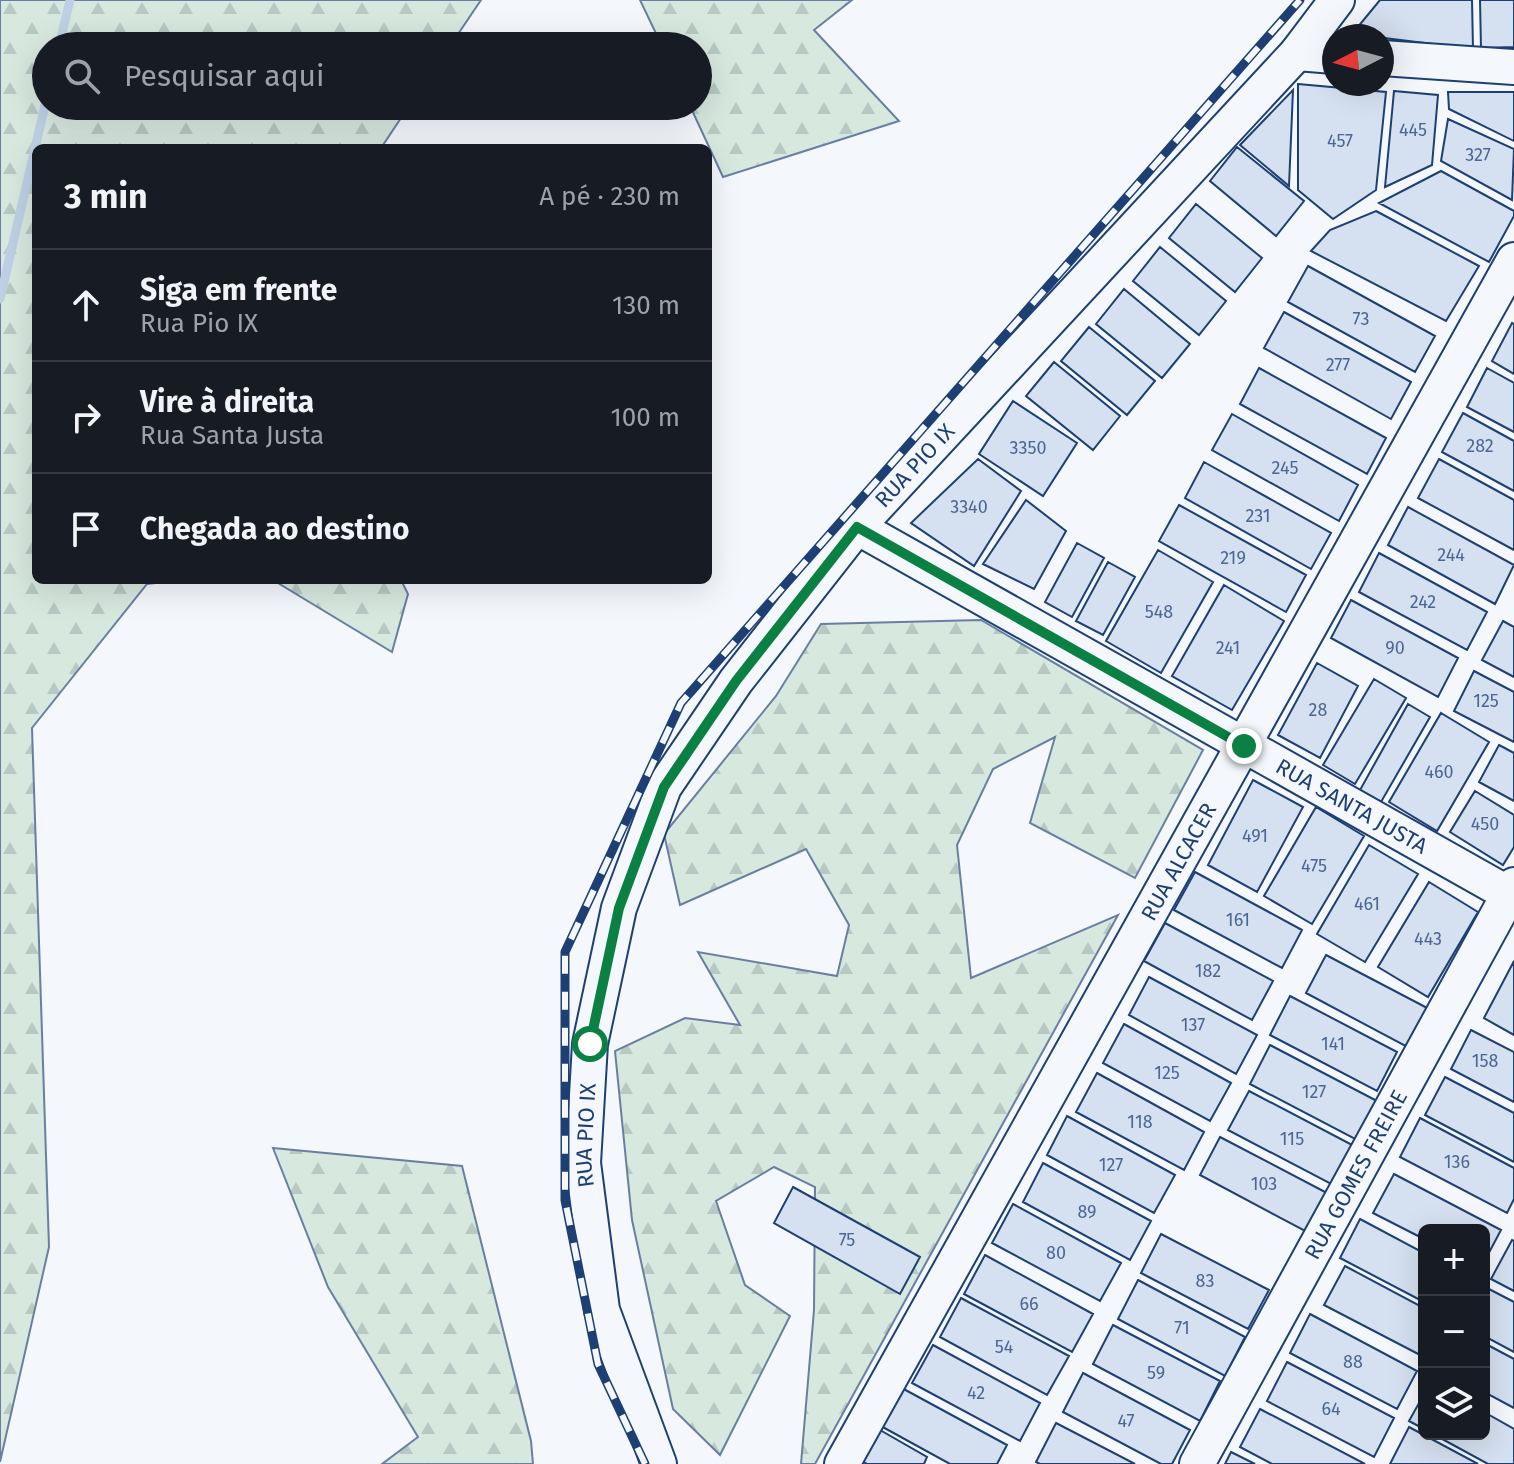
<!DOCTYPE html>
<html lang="pt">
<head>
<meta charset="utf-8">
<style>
	:root { --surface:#171b24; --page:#20242c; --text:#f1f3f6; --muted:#9ea1a6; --line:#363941 }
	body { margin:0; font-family:"Fira Sans",sans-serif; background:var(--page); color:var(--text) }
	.controls { position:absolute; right:24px; bottom:24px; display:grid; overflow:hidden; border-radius:12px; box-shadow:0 8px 32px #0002 }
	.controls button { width:72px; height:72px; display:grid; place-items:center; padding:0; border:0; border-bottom:2px solid var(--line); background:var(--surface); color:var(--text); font:40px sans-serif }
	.compass { position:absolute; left:1322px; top:24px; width:72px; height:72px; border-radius:50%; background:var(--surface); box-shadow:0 8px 32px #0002; rotate:264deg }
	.stop { position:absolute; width:24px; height:24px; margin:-18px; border:6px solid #0b8043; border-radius:50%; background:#fff }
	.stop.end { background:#0b8043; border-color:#fff; box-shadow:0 2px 8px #0008 }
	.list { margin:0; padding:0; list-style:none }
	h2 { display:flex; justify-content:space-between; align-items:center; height:104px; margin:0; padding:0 32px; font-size:34px }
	h2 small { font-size:26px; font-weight:400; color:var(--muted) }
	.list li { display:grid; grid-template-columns:52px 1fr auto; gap:24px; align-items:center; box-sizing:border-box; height:112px; padding:0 32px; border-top:2px solid var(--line) }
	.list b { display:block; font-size:30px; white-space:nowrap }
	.list p { margin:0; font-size:26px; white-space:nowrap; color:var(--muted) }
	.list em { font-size:26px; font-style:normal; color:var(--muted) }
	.icon { flex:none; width:44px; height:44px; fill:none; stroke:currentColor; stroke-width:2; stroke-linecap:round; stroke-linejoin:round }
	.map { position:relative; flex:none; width:1514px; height:1464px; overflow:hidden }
	.search { position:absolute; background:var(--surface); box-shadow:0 8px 32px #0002; left:32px; top:32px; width:680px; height:88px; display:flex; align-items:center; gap:20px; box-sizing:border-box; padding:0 28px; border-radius:44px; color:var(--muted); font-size:30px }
	.panel { position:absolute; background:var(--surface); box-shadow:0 8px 32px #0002; left:32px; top:144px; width:680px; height:440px; border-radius:12px }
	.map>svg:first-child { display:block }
</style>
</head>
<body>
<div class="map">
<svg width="1514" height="1464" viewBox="0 0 1514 1464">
	<defs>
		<pattern id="forest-firs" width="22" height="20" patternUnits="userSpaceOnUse" patternTransform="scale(2)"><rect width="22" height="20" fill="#d7e8df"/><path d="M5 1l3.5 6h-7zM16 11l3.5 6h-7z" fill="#b8c8c3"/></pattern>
	</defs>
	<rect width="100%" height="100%" fill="#f4f7fb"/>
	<path fill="url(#forest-firs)" stroke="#687fa3" stroke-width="2" d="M0,0h481l-31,46h-404v60h363l-28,42h-345v432h145l-34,4 -115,144 17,519 -49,215z
		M640,0h212l-38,30 85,91 -176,56 -33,-71h8v-60h-36z
		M273,580h128l7,14 -16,58z
		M981,620l222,130 -68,128 -105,-55 25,-86 -62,32 -36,76 14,133 147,-63 -303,549h-14l13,-154 1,-123 -41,-20 -58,34 29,84 45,31 -70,139 -47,-46 -41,-189 -17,-169 70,-33 55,7 -42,-73 139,24 12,-51 -43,-76 -126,56 -16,-71 112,-138 45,-72z
		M273,1148l189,18 69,275 2,23h-151l36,-27 -90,-150z"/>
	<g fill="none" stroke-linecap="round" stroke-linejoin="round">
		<path stroke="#bed0e5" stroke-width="9" d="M59,46l11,-46
			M0,299l46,-198"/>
	</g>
	<path fill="#d5e0f0" stroke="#1d3f73" stroke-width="2" d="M1380,0h92l1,49 -121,-15z
		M1480,0h34v47l-33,1z
		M1298,84l88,8 -10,98 -43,29 -35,-29z
		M1293,90l-4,96 -49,-41z
		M1394,91l44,4 -6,70 -47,22z
		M1448,92h66v49l-65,-32z
		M1448,119l66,30 -2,51 -71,-39z
		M1237,147l67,54 -28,35 -66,-55z
		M1441,171l73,40v5l-25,46 -110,-59z
		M1196,204l66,54 -27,34 -66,-54z
		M1376,211l103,55 -33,55 -135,-70 19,-21z
		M1160,247l66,54 -27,34 -66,-54z
		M1308,266l127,70 -20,36 -127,-70z
		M1124,289l66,55 -28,34 -66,-54z
		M1284,312l127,70 -20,37 -127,-71z
		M1512,323l2,1v50l-22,-13z
		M1089,327l66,54 -28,34 -66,-54z
		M1054,362l66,54 -27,34 -67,-54z
		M1259,368l127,70 -19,36 -127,-70z
		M1487,368l27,15v49l-47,-25z
		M1013,401l64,42 -34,53 -64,-42z
		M1463,413l51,28v50l-72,-39z
		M1232,414l126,71 -19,36 -127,-71z
		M978,459l43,32 -47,75 -63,-43z
		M1439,459l75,41v50l-96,-52z
		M1204,462l127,71 -20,36 -126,-71z
		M1026,500l40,31 -32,58 -51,-25z
		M1179,505l127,70 -20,37 -127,-71z
		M1408,507l106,58 -19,39 -107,-59z
		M1077,543l27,15 -32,59 -27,-15z
		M1158,550l55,32 -52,91 -55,-32z
		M1379,553l108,59 -20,38 -108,-58z
		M1108,562l27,15 -32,58 -27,-14z
		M1224,585l60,36 -52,89 -60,-34z
		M1351,600l107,58 -20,39 -107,-59z
		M1503,621l11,6v50l-32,-17z
		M1317,663l41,23 -38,72 -42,-23z
		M1474,671l40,21v50l-60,-31z
		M1374,679l32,19 -51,86 -32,-19z
		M1408,704l22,13 -49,85 -21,-12z
		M1441,713l48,29 -52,89 -48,-29z
		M1499,745l15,8v48l-35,-19z
		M1253,780l50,27 -46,85 -49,-27z
		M1475,791l39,24v32l-11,18 -53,-33z
		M1316,807l48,29 -52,88 -48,-28z
		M1369,845l49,29 -53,88 -48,-28z
		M1195,872l107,58 -20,38 -108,-58z
		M1429,882l49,30 -50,85 -50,-30z
		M1165,923l108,58 -21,39 -108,-59z
		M1326,955l107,56 -20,39 -107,-57z
		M1514,961v74l-30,-17z
		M1149,977l108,58 -21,39 -107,-59z
		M1290,996l107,56 -20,39 -107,-56z
		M1124,1024l107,59 -21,38 -107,-58z
		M1471,1030l43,22v50l-63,-33z
		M1270,1045l107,56 -20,39 -107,-56z
		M1097,1073l107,59 -20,38 -108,-58z
		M1445,1077l69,36v49l-89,-47z
		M1249,1091l107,56 -21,39 -107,-56z
		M1067,1116l108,59 -21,38 -107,-58z
		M1420,1118l94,50v31l-7,14 -107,-56z
		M1220,1137l107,56 -20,39 -107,-57z
		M1043,1163l108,58 -21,39 -107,-58z
		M1394,1174l107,56 -17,32v-32h-60v9l-51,-26z
		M793,1187l127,70 -20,37 -126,-71z
		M1013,1204l108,59 -21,38 -108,-58z
		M1360,1219l64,34v49l-84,-44z
		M1161,1234l108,56 -21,39 -107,-56z
		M1512,1240l2,1v50l-23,-12z
		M985,1255l108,59 -21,38 -108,-58z
		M1345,1266l79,42v49l-100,-52z
		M1138,1280l107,57 -20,39 -107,-57z
		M1487,1288l27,14v50l-30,-16v-42z
		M961,1298l108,58 -22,39 -107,-58z
		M1310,1314l107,57 -20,38 -107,-56z
		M1113,1325l107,56 -20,40 -107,-57z
		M1484,1343l30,16v49l-30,-16z
		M933,1345l107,58 -20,38 -108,-58z
		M1287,1362l107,56 -20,39 -107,-56z
		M1083,1373l107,57 -18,34h-11l-98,-52z
		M900,1387l107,58 -10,19h-47l-71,-39z
		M1424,1394v35l-15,-8z
		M1260,1409l105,55h-93l-32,-17z
		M1484,1412l30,17v35h-26l-55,-30h51z
		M1056,1423l79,41h-95l-4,-2z
		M1409,1427l69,37h-88z
		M880,1430l47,27 -3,7h-57l-4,-2z
		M1231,1452l24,12h-30z"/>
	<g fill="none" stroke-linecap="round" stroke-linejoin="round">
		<defs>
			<g id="minor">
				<path d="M1297,53l37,3"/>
				<path d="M1382,58l132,9"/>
				<path id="s1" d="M857,527l657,370"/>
				<path id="s2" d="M659,1464l-57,-154 -19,-147 7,-119 29,-136 45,-121 72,-106 121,-154 440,-474 40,-53"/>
				<path id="s3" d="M842,1464l672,-1204"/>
				<path id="s4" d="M1197,1464l317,-579"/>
			</g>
		</defs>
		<use href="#minor" stroke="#1d3f73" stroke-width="38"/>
		<use href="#minor" stroke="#f4f7fb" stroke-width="34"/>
		<defs>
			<path id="rail" d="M645,1464l-47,-100 -33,-164v-248l116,-249 619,-703"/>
		</defs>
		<use href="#rail" stroke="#1d3f73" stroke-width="9"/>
		<use href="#rail" stroke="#f4f7fb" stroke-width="6" stroke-dasharray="18" stroke-linecap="butt"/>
	</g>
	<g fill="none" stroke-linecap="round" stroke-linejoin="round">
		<path stroke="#0b8043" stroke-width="10" d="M590,1044l29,-136 45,-121 72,-106 121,-154 387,219"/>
	</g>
	<g text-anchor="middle" stroke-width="6" stroke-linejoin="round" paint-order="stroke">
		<g font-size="18" fill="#4b6792">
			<text x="1413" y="136">445</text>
			<text x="1340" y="147">457</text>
			<text x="1478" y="161">327</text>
			<text x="1361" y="325">73</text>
			<text x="1338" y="371">277</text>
			<text x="1480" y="452">282</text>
			<text x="1028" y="454">3350</text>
			<text x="1285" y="474">245</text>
			<text x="969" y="513">3340</text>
			<text x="1258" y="522">231</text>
			<text x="1451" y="561">244</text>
			<text x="1233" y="564">219</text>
			<text x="1423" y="608">242</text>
			<text x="1159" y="618">548</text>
			<text x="1228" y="654">241</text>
			<text x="1395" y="654">90</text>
			<text x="1486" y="707">125</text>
			<text x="1318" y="716">28</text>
			<text x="1439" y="778">460</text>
			<text x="1485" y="830">450</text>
			<text x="1255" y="842">491</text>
			<text x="1314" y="872">475</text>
			<text x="1367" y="910">461</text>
			<text x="1238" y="926">161</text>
			<text x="1428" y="945">443</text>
			<text x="1208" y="977">182</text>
			<text x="1193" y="1031">137</text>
			<text x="1333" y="1050">141</text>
			<text x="1485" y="1067">158</text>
			<text x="1167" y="1079">125</text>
			<text x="1314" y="1098">127</text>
			<text x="1140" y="1128">118</text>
			<text x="1292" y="1145">115</text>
			<text x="1457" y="1168">136</text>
			<text x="1111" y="1171">127</text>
			<text x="1264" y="1190">103</text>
			<text x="1087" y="1218">89</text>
			<text x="847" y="1246">75</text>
			<text x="1056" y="1259">80</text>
			<text x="1205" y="1287">83</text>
			<text x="1029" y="1310">66</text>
			<text x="1182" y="1334">71</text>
			<text x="1004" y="1353">54</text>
			<text x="1353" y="1368">88</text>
			<text x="1156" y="1379">59</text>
			<text x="976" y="1399">42</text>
			<text x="1331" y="1415">64</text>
			<text x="1126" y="1427">47</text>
		</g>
		<g font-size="22" fill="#1d3f73" stroke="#f4f7fb">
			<text dy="8" stroke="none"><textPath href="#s2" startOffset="1108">RUA PIO IX</textPath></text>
			<text dy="8" stroke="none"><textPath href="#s1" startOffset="568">RUA SANTA JUSTA</textPath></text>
			<text dy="8" stroke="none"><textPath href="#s3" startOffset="690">RUA ALCACER</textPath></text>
			<text dy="8" stroke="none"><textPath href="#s2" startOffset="340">RUA PIO IX</textPath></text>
			<text dy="8" stroke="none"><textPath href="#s4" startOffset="330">RUA GOMES FREIRE</textPath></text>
		</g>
	</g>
</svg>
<div class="controls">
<button>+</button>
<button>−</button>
<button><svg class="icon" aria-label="layers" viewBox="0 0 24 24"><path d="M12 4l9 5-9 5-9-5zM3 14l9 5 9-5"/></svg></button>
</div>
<svg class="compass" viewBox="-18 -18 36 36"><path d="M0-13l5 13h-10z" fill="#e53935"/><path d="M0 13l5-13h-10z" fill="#9ea1a6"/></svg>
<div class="stop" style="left:590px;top:1044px"></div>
<div class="stop end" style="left:1244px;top:746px"></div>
<div class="search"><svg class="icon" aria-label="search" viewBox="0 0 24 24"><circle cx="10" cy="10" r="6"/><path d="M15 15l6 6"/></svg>Pesquisar aqui</div>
<section class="panel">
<h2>3 min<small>A pé · 230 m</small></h2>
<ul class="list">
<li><svg class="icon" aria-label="ahead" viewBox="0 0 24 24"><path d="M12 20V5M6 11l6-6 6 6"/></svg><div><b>Siga em frente</b><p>Rua Pio IX</p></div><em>130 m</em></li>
<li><svg class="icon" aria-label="right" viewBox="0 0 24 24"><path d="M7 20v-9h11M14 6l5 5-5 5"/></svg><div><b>Vire à direita</b><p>Rua Santa Justa</p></div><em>100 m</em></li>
<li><svg class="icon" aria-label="arrive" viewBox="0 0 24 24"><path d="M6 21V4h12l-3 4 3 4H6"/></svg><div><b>Chegada ao destino</b></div></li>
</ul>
</section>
</div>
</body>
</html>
